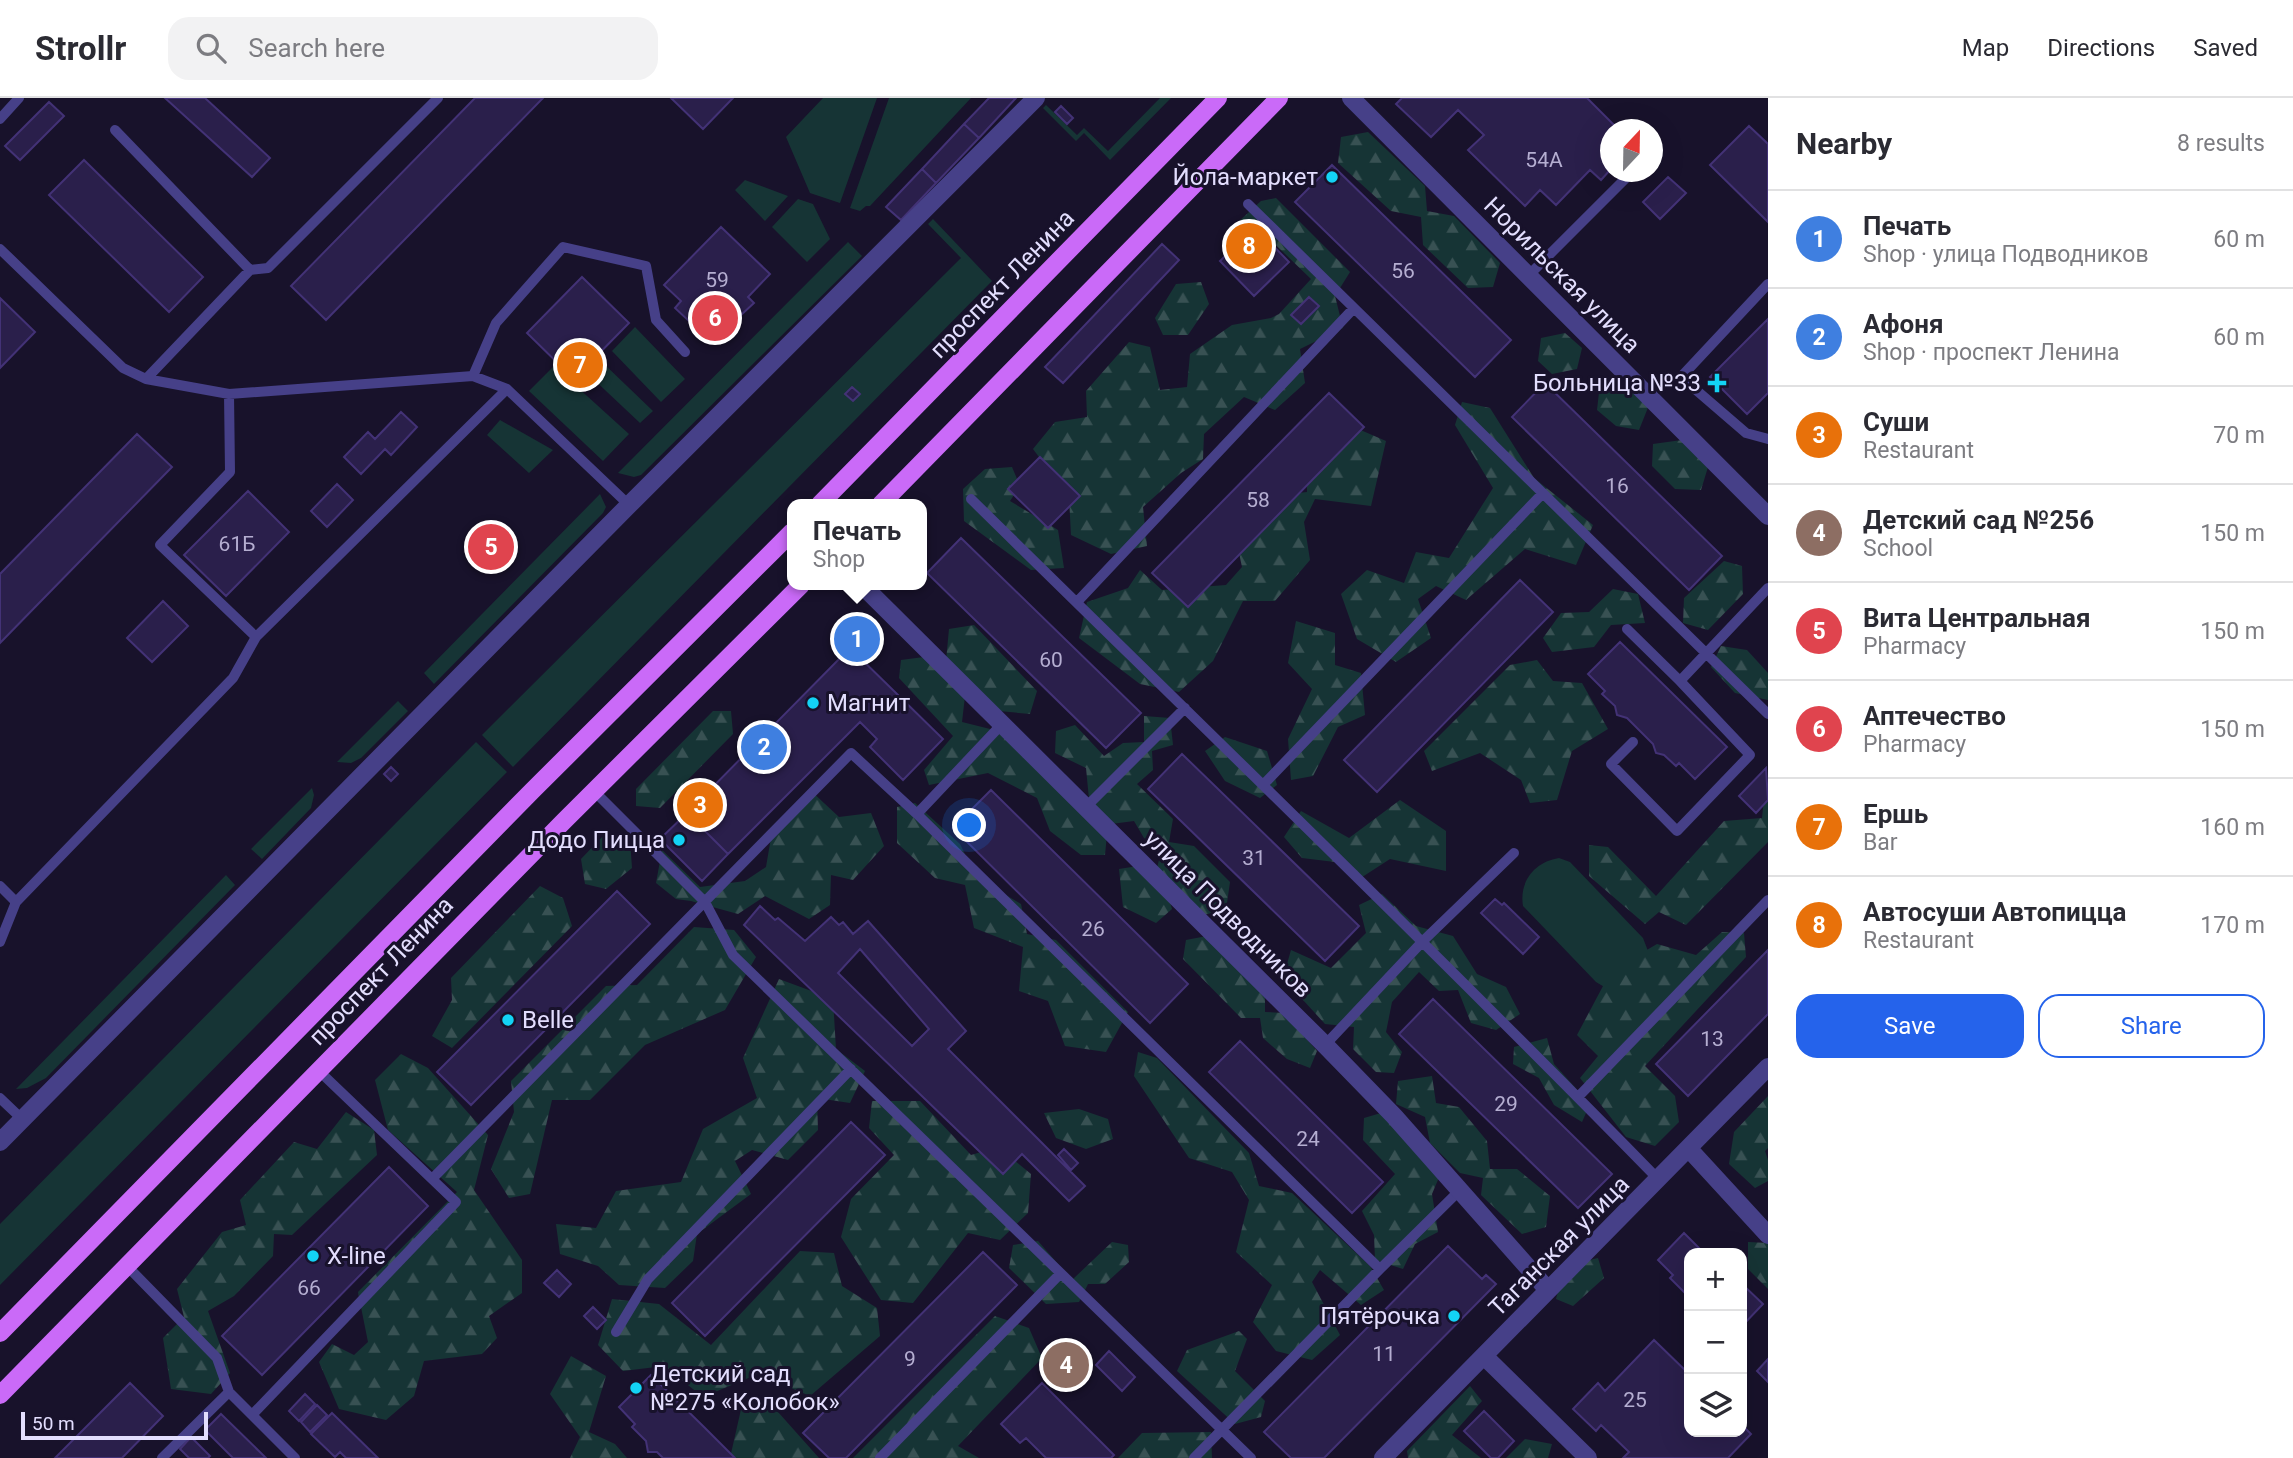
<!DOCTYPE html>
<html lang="en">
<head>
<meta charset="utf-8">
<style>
	:root { --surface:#fff; --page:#f2f2f3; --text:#2b2b33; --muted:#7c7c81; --line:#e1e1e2; --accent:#2563eb }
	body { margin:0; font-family:Roboto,sans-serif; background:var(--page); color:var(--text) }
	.controls { position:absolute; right:21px; bottom:21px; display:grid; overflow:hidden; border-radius:14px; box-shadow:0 7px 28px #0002 }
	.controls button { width:63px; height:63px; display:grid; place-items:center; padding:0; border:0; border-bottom:2px solid var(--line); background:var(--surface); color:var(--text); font:35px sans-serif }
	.compass { position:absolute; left:1600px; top:21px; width:63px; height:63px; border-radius:50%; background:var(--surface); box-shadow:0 7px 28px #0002; rotate:22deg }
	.scale { position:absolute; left:21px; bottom:18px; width:187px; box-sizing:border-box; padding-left:7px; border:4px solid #e3defe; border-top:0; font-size:19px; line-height:24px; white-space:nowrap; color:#e3defe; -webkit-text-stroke:5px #18122b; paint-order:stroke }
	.you { position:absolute; left:970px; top:728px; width:24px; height:24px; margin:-18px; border:5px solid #fff; border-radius:50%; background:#1a73e8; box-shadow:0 0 0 10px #1a73e833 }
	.badge { display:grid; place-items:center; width:46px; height:46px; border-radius:50%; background:var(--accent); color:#fff; font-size:23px; font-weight:700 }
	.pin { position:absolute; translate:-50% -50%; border:4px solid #fff; box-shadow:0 2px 7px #0006 }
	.popup { position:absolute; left:787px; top:401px; width:140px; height:91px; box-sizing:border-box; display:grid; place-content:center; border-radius:14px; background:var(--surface); filter:drop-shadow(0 2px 5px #0005); font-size:23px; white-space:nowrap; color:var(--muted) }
	.popup b { font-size:26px; color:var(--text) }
	.popup::after { content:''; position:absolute; left:50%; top:100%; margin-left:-14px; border:14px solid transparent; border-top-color:var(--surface) }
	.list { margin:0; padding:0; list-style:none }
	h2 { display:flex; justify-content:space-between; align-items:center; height:91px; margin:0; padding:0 28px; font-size:30px }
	h2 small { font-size:23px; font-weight:400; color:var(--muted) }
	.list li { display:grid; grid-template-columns:46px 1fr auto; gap:21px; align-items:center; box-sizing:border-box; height:98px; padding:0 28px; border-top:2px solid var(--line) }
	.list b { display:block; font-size:26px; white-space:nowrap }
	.list p { margin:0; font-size:23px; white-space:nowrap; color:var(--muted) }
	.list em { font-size:23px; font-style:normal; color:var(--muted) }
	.actions { display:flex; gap:14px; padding:21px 28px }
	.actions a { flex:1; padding:16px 0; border:2px solid var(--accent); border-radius:21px; text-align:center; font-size:24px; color:var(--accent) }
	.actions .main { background:var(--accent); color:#fff }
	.icon { flex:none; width:38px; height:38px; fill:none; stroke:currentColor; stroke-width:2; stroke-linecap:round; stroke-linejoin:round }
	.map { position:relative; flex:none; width:1768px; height:1360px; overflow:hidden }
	header { display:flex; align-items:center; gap:42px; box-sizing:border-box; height:98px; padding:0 35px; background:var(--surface); border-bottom:2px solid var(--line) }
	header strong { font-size:33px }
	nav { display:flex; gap:38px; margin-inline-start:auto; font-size:24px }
	.search { width:490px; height:63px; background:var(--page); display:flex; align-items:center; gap:18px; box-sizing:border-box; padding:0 24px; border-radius:21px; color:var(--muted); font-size:26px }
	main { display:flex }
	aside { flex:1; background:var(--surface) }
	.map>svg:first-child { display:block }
</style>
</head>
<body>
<header>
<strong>Strollr</strong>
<div class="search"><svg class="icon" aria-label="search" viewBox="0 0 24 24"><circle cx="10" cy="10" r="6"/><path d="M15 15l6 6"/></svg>Search here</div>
<nav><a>Map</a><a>Directions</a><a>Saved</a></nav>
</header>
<main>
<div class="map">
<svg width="1768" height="1360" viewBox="0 0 1768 1360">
	<defs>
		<pattern id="forest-firs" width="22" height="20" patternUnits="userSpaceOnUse" patternTransform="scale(1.75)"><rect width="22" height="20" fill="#163435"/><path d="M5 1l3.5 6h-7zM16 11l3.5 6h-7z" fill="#385153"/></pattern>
	</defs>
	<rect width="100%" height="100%" fill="#18122b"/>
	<path fill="#163435" d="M823,0h54l-37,105 -30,-10 -24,-56z
		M889,0h82l-101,108h-4l-6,5 -10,-3z
		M1160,0h11l-61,62 -26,-27 -8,8 -33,-33 3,-3 31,30 7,-7 24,23z
		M745,82l43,16 -23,25 -30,-31z
		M798,101l15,5 17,35 -23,23 -35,-35z
		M933,121l59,62 -479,486 -31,-32 479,-477 -33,-34z
		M848,144l14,14 -221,219 -7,2 -16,-4z
		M635,229l50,52 -24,23 -49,-51z
		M602,264l51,49 -13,12 -51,-48z
		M554,268l75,68 -26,27 -74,-70z
		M500,322l53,30 -24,23 -42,-38z
		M600,396l6,13 -3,6 -169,171 -10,-11z
		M398,603l10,10 -47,47 -10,5 -14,-1z
		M476,644l31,30 -507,513v-61z
		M312,690l2,7 -3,13 -49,51 -11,-10z
		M1559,760l11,4 73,76 5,13 -42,37 -10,-6 -73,-76c-4,-24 11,-44 36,-48z
		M226,777l9,10 -189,193 -19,10 -11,1z"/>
	<path fill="url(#forest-firs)" d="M1368,34l57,54 2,25 27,5 46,47 -7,24 -25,1 -45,-43 -2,-28 -30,-6 -53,-48 3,-26z
		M1276,100l74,74 -15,24 8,32 -43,21 5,34 -30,27 -31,-13 -40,37 -1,25 -22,14 -38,34 4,39 -36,8 -40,-19 -2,-38 -36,-48 22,-27 32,-5 -1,-26 43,-49 21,5 10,43 27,-3 3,-33 42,-29 39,-7 8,-4 32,-35 -59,-57 -27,12 36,-33z
		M1201,184l8,22 -21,31h-25l-8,-17 21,-34z
		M1565,235l17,15 -5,21 -25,5 -14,-13 3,-23z
		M1621,282l28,25 -10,25 -23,-4 -19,-16 3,-26z
		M1462,304l28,6 44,70 59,47 -17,40 -51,-16 -59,51 -30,-14 -18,13 13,39 -35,24 -39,-23 -16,-45 26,-24 37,13 12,-31 33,6 44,-70 -38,-63z
		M1335,321l51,22 -15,65 -56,-7 -11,23 6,38 -35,41h-32l-30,60 -34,31 -39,-8 -61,-46 8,-36 41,-14 12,-18 22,20 64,-5 16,-18 -6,-28 46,-44 25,-3v-46z
		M1682,342l26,27 -7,23 -26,-1 -23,-23 1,-22z
		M1012,369l8,19 -10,15 48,29 6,38 -33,2 -67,-49 -1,-32 22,-20z
		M1724,463l18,5 1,28 -35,36 -25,-7 1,-25z
		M1613,491l25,5 7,29 -34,2 -17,22 -42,5 -9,-14 18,-25 28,-1z
		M1296,523l39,12v32l26,8 4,42 -27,12 -25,49 -22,4 -3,-41 24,-50 -24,-26z
		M974,527l63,66 -7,23 -31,-3 -53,-50 3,-32z
		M1721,548l26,4 21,23v27l-33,-7 -24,-26z
		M924,559l41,39 -3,26 44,11 101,101 -2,21h-24l-31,-24 -13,-33 -49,-25 -59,12 -5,-15 29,-34 -54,-58 2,-18z
		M1537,562l16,21 29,2 26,46 -36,22 -15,49 -27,3 -9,-23 -41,-27 -48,18 -8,-20 86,-86z
		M713,613h18l2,23 -73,74 -24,-2v-17z
		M1144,618l26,2 3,27 -21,6 1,19 -16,14 36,35 -4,23 25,4 36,36 -4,28 -23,5 -46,-47 5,-20 -18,-10 -10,-17 -23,3 -22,-25 -3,-31 -31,-15 1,-22 19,-6 29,31 19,-13 21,-1z
		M1225,639l42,14 10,34 -17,13 -35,-17 -20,-30z
		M1768,689v55l-82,83 -27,-13 -14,12 -56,-48v-31l19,2 48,49 68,-75 38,-3 3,-29z
		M810,692l29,27 32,-4 13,33 -31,34 -22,-5 -1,30 -21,14 -44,-23 -27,18 -47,-13 -15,-2 -20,-16 6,-33 38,37 45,-6 21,-14 7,-41z
		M1400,702l46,31v40l-56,-12 -34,22 -21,-19 -33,-4 -18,-21 17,-26 48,27z
		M915,705l45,41 16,33 45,27 6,30 29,6 72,72 -22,40 -41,-6 -17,-45 -29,-10 4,-44 -49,-19 -9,-43 -30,-7 -38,-35v-36z
		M605,736l25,6 2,28 -26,21 -21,-5 -4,-25z
		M1138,768l29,25 5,18 -16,14 -33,-16 -4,-38z
		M540,788l23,12 9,28 -120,122 -20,-12 20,-36 -1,-22z
		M1382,796l34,32 37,10 24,38 29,13 14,27 -24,16 -25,-7 -13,-33 -19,1 -20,-19 -27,30 -6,30 16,20 -8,21 -18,-1 -23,-23 1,-22 -29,-3 -42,-46 8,-28 40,18 35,-35 -7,-28z
		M694,829l40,3 22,27 -31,53 -80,35 -55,55h-38l-22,94 -21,4 -18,-29 23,-57 -3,-31 95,-95 31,-1z
		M1722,834l22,1 2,24 -101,109 30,30 4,26 -24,24 -29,-9 -46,-59 18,-22 -21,-21 34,-64 46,-27 39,11z
		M1207,838l58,58v18l19,1 33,38 -7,17 -23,-9 -24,-21 -3,-20h-19l-58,-59 3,-19z
		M779,881l54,20 3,50 29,22 -15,32 -33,-5 1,32 -30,30 -36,-10 -17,11 16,33 -54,40 -4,27 -28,27 -46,-3 -21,-19 -38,-12 -4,-30 40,4 20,-37 65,-9 22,-53 54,-31 -14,-40z
		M1547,940l7,26 36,40 -8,18 -28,-17 -15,-27 -26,-14 1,-17z
		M1138,954l19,6 92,95 10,33 33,7 78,73 14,24 -23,15 -41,-35 -8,12 28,53 -28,25 -36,-9 -23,-29 19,-37 -36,-33 13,-52 -17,-28 -43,-14 -55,-82z
		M401,956l27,14 60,67 -14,55 48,70v33l-33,23 8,22 -15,16 -58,7 -10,35 -28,24 -47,-11 -20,-47 13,-18 22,11 14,-13 -10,-50 99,-100 -69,-62 -13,-50z
		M1432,978l4,27 23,4 28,34 3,28h27l33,27 -4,31 -24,7 -41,-39 2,-17 -23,-5 -30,-30 -5,-26 -29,-13 2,-23z
		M1768,998v52l-3,3 3,9v21l-13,7 -26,-24 5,-32z
		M872,1003h48l51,54 27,-8 33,27 -3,39 -28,27 -32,-7 -55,70 -32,-3 -40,-63 10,-38 43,-44 -25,-27z
		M1079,1011l29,10 5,20 -27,10 -30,-11 -12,-25z
		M346,1014l28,18 3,25 -85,80 -18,-1 -1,22 -39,40 -26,15 22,62 -19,21 -40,-5 -8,-51 21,-21 -7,-28 45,-57 24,-7 -6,-25 54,-58 23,7z
		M1381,1015l59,62 -8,19 6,38 -23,12 -12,25 -28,-9 -1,-25 -12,-24 33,-37 -32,-34 1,-22z
		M1038,1143l34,39 40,-38 16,3 1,17 -24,22h-17l-9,18 -33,2 -37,-36 4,-23z
		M1748,1144l20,1v46l-20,-20z
		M800,1153l34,2 8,33 35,22 3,28 -70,60 -52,-22 -55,23 -39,-31 -41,5 -25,-26 14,-46 47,5 52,41z
		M1598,1160l6,20 -31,28 -17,-7c6,-24 18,-36 42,-41z
		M995,1218l34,12 13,30 -84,88 21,12h-126z
		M1239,1233l8,8 -12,32 30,30 -4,16 -26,7 -58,-53 10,-21z
		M571,1258l35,20 -17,56 26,12 12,14h-57l10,-21 -30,-43z
		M1470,1288l12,15 -30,34 29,23h-73l-1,-7z
		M742,1307l36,7 41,46h-89z
		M1211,1334l1,26h-94l24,-25z
		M1525,1341l27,5 -4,14h-42z"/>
	<path fill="#2a1f4b" stroke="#433276" stroke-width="2" fill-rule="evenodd" d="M165,0h40l65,60 -18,19z
		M475,0h68l-217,222 -35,-34z
		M671,0h62l-30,31z
		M989,0h27l-37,40 -15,-14z
		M1402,0h185l32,32h-9v40l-9,10 -11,-10 -34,35 -16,-15 -15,16 -57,-56 16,-15 -26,-25 -27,27 -35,-33z
		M49,4l15,14 -44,44 -15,-14z
		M1061,8l12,12 -6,6 -12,-12z
		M964,26l15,14 -43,45 -14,-14z
		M1749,28l19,18v78l-58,-57z
		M84,62l119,117 -34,35 -120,-117z
		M1332,67l179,175 -36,37 -180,-175z
		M922,71l14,14 -35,37 -15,-13z
		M1668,79l18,16 -26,26 -17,-17z
		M721,129l49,47 -22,23 6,6 -13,12 -5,-6 -10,11 4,5 -11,11 -5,-5 -8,6 -31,-29 6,-7 -17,-16z
		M1255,129l34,35 -35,34 -34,-35z
		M1162,146l17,16 -116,123 -18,-16z
		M582,179l47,46 -55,56 -47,-46z
		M1309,199l10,9 -18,18 -10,-9z
		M0,200l35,34 -35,36z
		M1768,221v74l-21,21 -37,-37z
		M1545,285l177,173 -33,34 -177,-173z
		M852,289l8,7 -7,7 -8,-7z
		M1329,295l35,34 -176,180 -36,-34z
		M401,314l16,15 -26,28 -6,-6 -24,25 -17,-17 24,-25 7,7z
		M137,336l35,33 -172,176v-69z
		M1040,359l40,39 -32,32 -40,-39z
		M337,386l16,16 -26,27 -16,-16z
		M248,393l41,41 -63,64 -42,-41z
		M961,440l180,175 -35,35 -179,-175z
		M1520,482l33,32 -176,180 -33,-32z
		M163,503l25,25 -36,36 -25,-24z
		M858,534l6,6 -8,8 -6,-6z
		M1620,544l107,105 -32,32 -16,-16 -3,3 -12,-11 -8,-2 -3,-9 -26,-26 -10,-3 -2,-9 -13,-12 3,-3 -17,-17z
		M850,550l93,91 -40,41 -33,-33 7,-8 -17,-17 -132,132 -41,-41z
		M1182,656l177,172 -34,35 -177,-172z
		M391,669l7,7 -7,7 -7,-7z
		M1766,670l2,32 -12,13 -17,-17z
		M991,692l197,194 -38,39 -197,-195z
		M687,715l41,41 -26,27 -42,-42z
		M617,793l33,33 -179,181 -34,-33z
		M1495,801l7,6 2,-2 35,34 -16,17 -42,-41z
		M760,808l15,14 3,-2 27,23 26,-24 8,8 4,-3 10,12 15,-13 98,110 -18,18 137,137 -16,15 -47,-47 -19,20 -259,-249zM860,851l69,80 -17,17 -74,-73z
		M1768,852v64l-80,82 -32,-32z
		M1433,901l179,175 -34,34 -179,-174z
		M1240,943l143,141 -31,31 -143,-141z
		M851,1024l34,33 -180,181 -33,-33z
		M1064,1051l14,14 -7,7 -13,-15z
		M389,1069l39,39 -166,169 -40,-39z
		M1684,1135l15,15 -5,5h-5v44l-19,-19 3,-3 -15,-15z
		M1448,1148l34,33 4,-4 10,9 -172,174h-33l-27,-26z
		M983,1154l34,33 -171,173h-17l-26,-25z
		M557,1172l14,14 -12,13 -15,-14z
		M1742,1186l21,20 -21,22z
		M593,1209l13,13 -9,9 -13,-13z
		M1654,1242l35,34v58h53v-7l9,9 -23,24h-105l6,-6 -28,-27 -5,6 -23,-22 25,-26 7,8z
		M1109,1253l26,26 -13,14 -26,-26z
		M1768,1261v23l-11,-11z
		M651,1277l54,53 30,30h-72l-6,-6h-9l-2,-11 -14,-14 3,-3 -16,-17z
		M130,1285l33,33 -41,42h-67z
		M1042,1285l72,72 -3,3h-65l-20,-20 -6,5 -19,-19z
		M305,1296l10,10 -16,17 -10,-10z
		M317,1307l10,10 -17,17 -9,-10z
		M1484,1313l30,30 -16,17h-7l-27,-27z
		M332,1315l46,45h-32l-6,-6 -5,5 -24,-23z
		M221,1316l45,44h-33l-28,-28z
		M191,1339l19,19 -2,2h-19l-9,-9z"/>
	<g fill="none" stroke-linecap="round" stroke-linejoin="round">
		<path stroke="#464088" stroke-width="10" d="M0,21l19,-21
			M1637,27l1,5
			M115,32l135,140
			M1248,106l520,510
			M0,151l123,119 23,11 83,15 244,-18 34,13 122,116
			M1528,178l104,-104
			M1768,186l-87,93 65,56 22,6
			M473,278l23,-53 67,-76 83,19 10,54 29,32
			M146,281l104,-109 18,-2 170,-170
			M229,296l1,78 -70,73 96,92
			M971,401c230,226 462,450 688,681
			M1077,504l277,-294
			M1627,531l53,52
			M1633,644l-22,22 66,67 73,-76 -70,-74 88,-93
			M1263,687l280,-292
			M594,693l111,111 28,53 518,503
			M1086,709l99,-99
			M917,716l85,-90
			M0,788l16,16 217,-224 23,-41 251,-248
			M0,844l16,-40
			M1325,947l98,-104 91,-88
			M1579,998l189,-196
			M0,1000l22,21
			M432,1081l419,-426 66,61 463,455 -186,189
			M127,1168l90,92 12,34 66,66
			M1380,1171l80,-79
			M616,1234l32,-53 203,-210
			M252,1317l204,-213 -138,-132
			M162,1360l67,-66
			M880,1360l180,-184"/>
		<path stroke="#464088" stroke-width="18" d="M1351,0l417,418
			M862,487l463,460 69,71 154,174
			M0,1044l629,-637 407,-407
			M1689,1051l79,86
			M1484,1258l104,102
			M1383,1360l385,-391"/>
		<path stroke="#ca6af8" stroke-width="18" d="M820,406l398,-406
			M881,406l398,-406
			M0,1235l533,-543 259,-258
			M0,1297l564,-574 237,-236"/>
	</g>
	<g fill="#13d3f5" stroke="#18122b" stroke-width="2.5">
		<circle cx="1332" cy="79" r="7"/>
		<path d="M1713.5 274.5h7v7h7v7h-7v7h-7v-7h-7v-7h7z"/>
		<circle cx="813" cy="605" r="7"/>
		<circle cx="679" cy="742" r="7"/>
		<circle cx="508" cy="922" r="7"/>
		<circle cx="313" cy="1158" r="7"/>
		<circle cx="1454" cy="1218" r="7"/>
		<circle cx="636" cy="1290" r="7"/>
	</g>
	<g text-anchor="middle" stroke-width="6" stroke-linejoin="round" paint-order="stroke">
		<g font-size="21" fill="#b5aed1">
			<text x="1544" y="69">54А</text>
			<text x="1403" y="180">56</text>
			<text x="717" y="189">59</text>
			<text x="1617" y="395">16</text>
			<text x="1258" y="409">58</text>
			<text x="237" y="453">61Б</text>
			<text x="1051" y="569">60</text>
			<text x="1254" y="767">31</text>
			<text x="1093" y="838">26</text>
			<text x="1712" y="948">13</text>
			<text x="1506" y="1013">29</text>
			<text x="1308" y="1048">24</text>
			<text x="309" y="1197">66</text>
			<text x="1384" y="1263">11</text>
			<text x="910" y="1268">9</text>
			<text x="1635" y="1309">25</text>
		</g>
		<g font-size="24" fill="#e3defe" stroke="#18122b" text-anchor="end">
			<text x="1318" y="87">Йола-маркет</text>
			<text x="1701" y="293">Больница №33</text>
			<text x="827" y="613" text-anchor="start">Магнит</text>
			<text x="665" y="750">Додо Пицца</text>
			<text x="522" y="930" text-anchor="start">Belle</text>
			<text x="327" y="1166" text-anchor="start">X-line</text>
			<text x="1440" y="1226">Пятёрочка</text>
			<text x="650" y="1284" text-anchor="start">Детский сад<tspan x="650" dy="28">№275 «Колобок»</tspan></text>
		</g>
		<g font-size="24" fill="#e3defe" stroke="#18122b">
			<text transform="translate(1562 177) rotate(45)" y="8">Норильская улица</text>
			<text transform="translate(1002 186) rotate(-46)" y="8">проспект Ленина</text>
			<text transform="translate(1228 816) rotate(45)" y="8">улица Подводников</text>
			<text transform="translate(381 873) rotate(-46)" y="8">проспект Ленина</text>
			<text transform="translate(1559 1148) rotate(-45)" y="8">Таганская улица</text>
		</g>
	</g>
</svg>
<div class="controls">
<button>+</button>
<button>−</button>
<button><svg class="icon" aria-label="layers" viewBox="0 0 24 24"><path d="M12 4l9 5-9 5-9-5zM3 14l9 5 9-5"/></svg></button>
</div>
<svg class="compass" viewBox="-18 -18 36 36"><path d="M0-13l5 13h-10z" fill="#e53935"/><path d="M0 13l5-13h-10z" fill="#7c7c81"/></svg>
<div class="scale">50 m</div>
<div class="you"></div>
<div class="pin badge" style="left:857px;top:541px;background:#3f7fe0">1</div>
<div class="popup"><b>Печать</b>Shop</div>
<div class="pin badge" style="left:764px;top:649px;background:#3f7fe0">2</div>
<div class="pin badge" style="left:700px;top:707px;background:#e8710a">3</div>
<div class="pin badge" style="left:1066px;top:1267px;background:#8d6e63">4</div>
<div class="pin badge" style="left:491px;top:449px;background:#e0444e">5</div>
<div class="pin badge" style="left:715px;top:220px;background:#e0444e">6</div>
<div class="pin badge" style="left:580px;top:267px;background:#e8710a">7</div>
<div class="pin badge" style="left:1249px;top:148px;background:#e8710a">8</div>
</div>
<aside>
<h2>Nearby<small>8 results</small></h2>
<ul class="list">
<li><span class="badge" style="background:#3f7fe0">1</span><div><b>Печать</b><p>Shop · улица Подводников</p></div><em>60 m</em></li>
<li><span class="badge" style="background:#3f7fe0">2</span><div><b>Афоня</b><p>Shop · проспект Ленина</p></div><em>60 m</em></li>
<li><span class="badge" style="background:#e8710a">3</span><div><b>Суши</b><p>Restaurant</p></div><em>70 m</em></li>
<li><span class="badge" style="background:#8d6e63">4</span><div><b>Детский сад №256</b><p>School</p></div><em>150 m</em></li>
<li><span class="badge" style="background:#e0444e">5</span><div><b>Вита Центральная</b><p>Pharmacy</p></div><em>150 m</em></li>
<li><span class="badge" style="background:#e0444e">6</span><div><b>Аптечество</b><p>Pharmacy</p></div><em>150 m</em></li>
<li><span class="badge" style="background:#e8710a">7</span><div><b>Ершь</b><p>Bar</p></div><em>160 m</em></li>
<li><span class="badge" style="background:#e8710a">8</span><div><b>Автосуши Автопицца</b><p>Restaurant</p></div><em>170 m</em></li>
</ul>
<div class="actions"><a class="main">Save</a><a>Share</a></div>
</aside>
</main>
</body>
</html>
